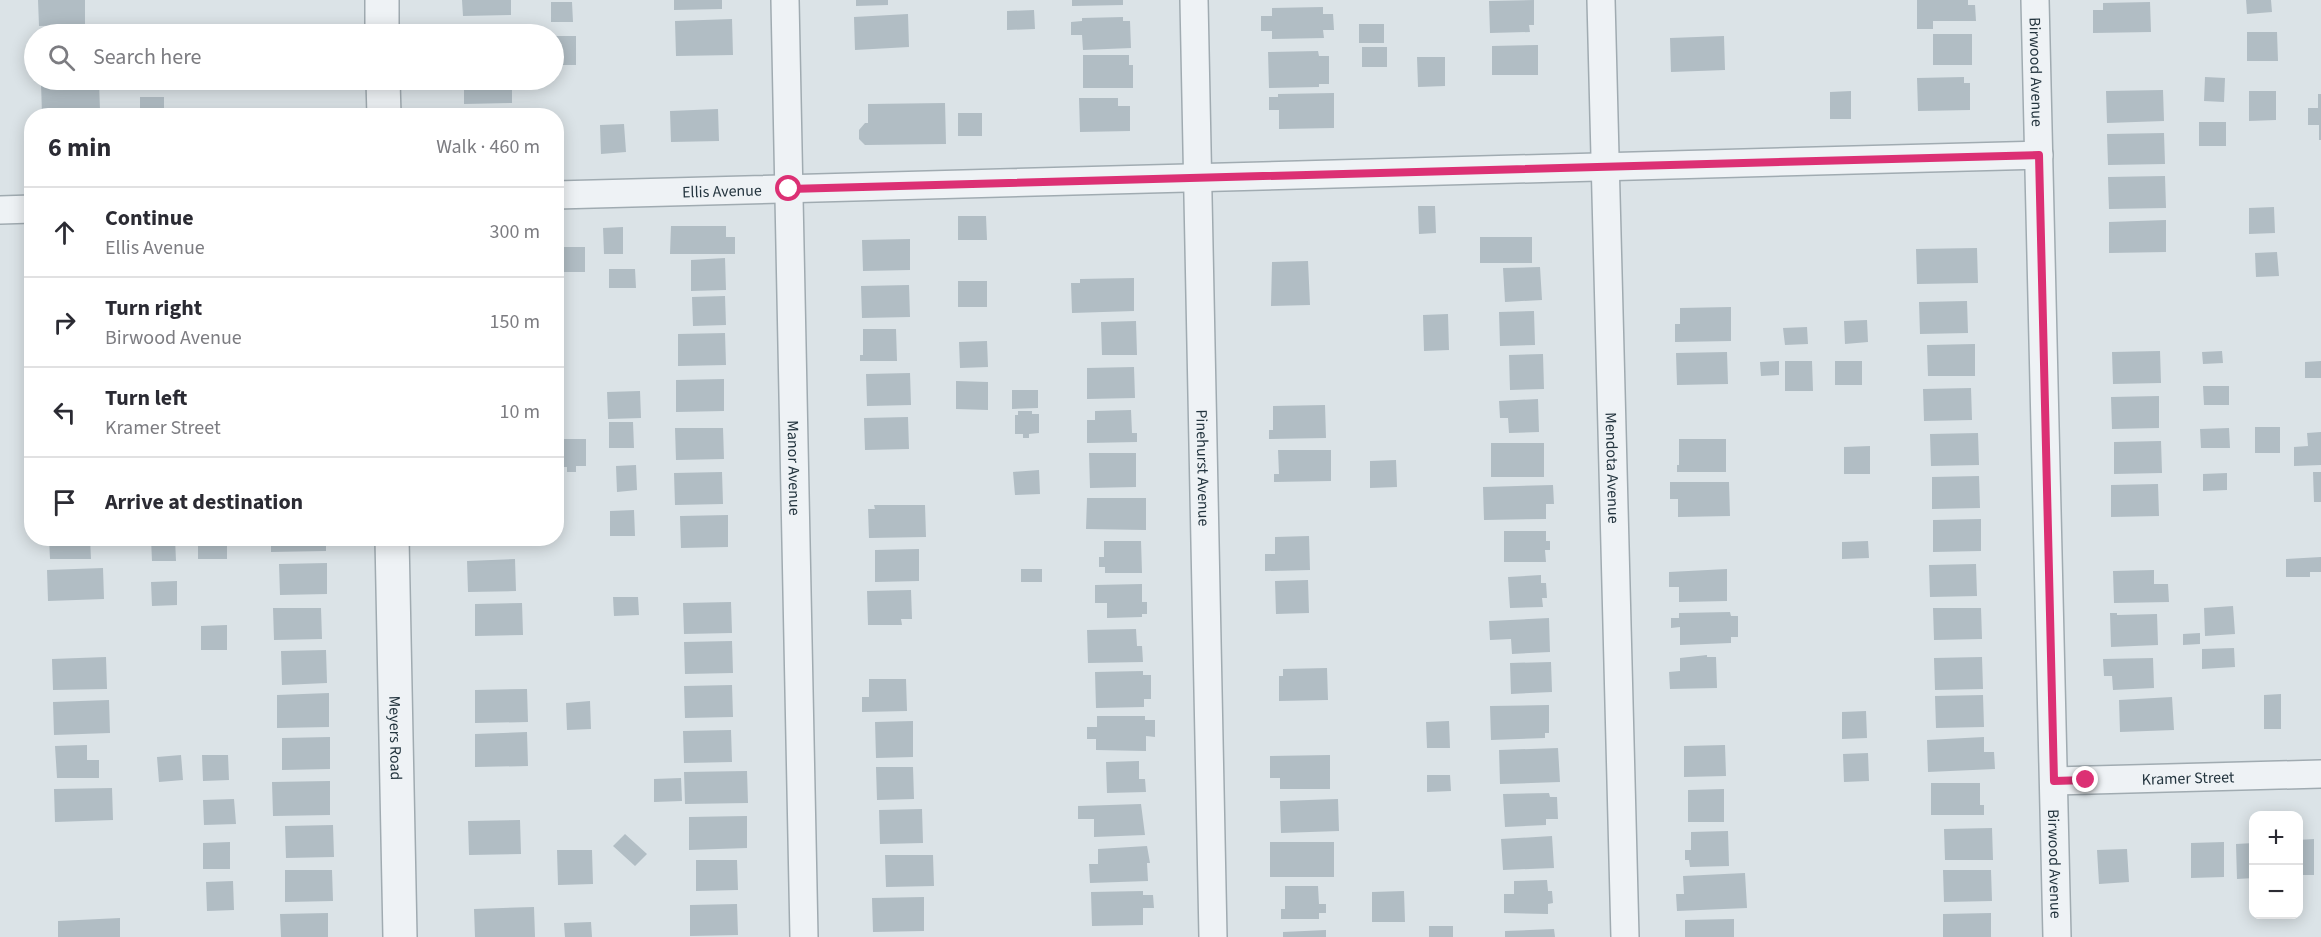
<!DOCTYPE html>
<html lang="en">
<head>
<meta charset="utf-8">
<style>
	:root { --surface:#fff; --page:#f2f2f3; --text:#2b2b33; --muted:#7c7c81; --line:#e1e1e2 }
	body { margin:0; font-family:"Source Sans 3",sans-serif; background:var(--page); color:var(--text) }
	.controls { position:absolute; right:18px; bottom:18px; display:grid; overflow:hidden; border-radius:12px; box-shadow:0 3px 15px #0003 }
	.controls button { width:54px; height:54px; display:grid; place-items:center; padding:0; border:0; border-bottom:2px solid var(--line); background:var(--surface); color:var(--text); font:30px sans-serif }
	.stop { position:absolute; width:18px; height:18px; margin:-14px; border:4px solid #dc3074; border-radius:50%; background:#fff }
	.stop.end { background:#dc3074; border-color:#fff; box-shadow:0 2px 6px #0008 }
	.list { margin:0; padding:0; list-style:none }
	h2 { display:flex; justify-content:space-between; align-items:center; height:78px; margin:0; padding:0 24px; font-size:26px }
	h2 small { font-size:20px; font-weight:400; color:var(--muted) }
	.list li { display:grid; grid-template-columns:39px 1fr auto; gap:18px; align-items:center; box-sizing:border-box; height:90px; padding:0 24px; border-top:2px solid var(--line) }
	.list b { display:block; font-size:22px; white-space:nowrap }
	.list p { margin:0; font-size:20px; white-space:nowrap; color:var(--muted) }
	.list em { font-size:20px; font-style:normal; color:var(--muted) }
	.icon { flex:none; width:33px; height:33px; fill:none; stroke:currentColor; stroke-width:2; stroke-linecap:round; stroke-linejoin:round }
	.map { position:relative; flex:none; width:2321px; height:937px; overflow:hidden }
	.search { position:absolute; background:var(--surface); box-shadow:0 3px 15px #0003; left:24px; top:24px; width:540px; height:66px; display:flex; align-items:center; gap:15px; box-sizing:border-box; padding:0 21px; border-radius:33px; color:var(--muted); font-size:22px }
	.panel { position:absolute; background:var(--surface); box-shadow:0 3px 15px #0003; left:24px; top:108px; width:540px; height:438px; border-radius:24px }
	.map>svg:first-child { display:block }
</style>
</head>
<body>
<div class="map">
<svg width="2321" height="937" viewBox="0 0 2321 937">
	<rect width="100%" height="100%" fill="#dbe3e7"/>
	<path fill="#b1bdc4" d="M38,0h47v25l-46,1z
		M462,0h49v15l-48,1z
		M674,0h48v9l-48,1z
		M856,0h32v5l-32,1z
		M1072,0h51v5l-51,1z
		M1534,0v25h-5l1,7 -40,1 -1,-32z
		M1917,0h51v5h7l1,16h-43v8h-16z
		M2246,0h25l1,12 -25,2z
		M551,2h21l1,20h-22z
		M2150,2l1,30 -58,1v-23h10v-7z
		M1323,7v7h10l1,16h-11l1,8 -52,1v-8h-11v-15h11v-8z
		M1034,10l1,19 -28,1v-19z
		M908,14l1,33 -54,3 -1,-33z
		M1123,17v4h7l1,27 -48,2 -1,-15h-11v-13l11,-1v-3z
		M732,19l1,36 -57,1 -1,-35z
		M1359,24h25v19h-25z
		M512,26v8h-48v-6z
		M325,30v4h-65v-2z
		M2247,32h30l1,29h-31z
		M1933,34h39v31h-39z
		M554,36h22v29h-22z
		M1724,36l1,34 -54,2 -1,-34z
		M1538,45v30h-46v-29z
		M1362,47h25v20h-25z
		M1318,51l1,5h10v28h-10v3l-50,1 -1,-36z
		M1083,55h46v10h4v23h-50z
		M1417,57h28v29l-27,1z
		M1964,77v6h6v27l-52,1 -1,-33z
		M2205,77l20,1 -1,24 -20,-1z
		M464,80h48v23l-48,1z
		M99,81l1,30 -58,3 -1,-31z
		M2163,90l1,31 -57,2 -1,-32z
		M1851,91v28h-21v-27z
		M2249,91h27v29l-27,1z
		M1334,93v35l-55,1v-19h-10v-13h9v-3z
		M2318,94h3v46h-2v-15h-11v-17h10z
		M140,97h24v19h-24z
		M1079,98h39v8h12v25l-50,1z
		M945,103l1,41 -81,1 -6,-6v-9l6,-7h3v-19z
		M718,109l1,32 -48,1 -1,-31z
		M958,113h24v23h-24z
		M2199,122h27v24h-27z
		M624,124l2,28 -25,2 -1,-29z
		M2164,133l1,31 -57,1 -1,-31z
		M2165,176l1,32 -57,1 -1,-32z
		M1418,206h17l1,27 -17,1z
		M2274,207l1,26 -26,1v-26z
		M958,216h28l1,24h-29z
		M2166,220v32l-57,1v-31z
		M671,226h55v11h9v17h-65z
		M623,227v27h-19l-1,-26z
		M1480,237h52v26h-52z
		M910,239v31l-47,1 -1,-31z
		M557,247h28v25h-28z
		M1977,248l1,35 -61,1 -1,-35z
		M2277,252l2,24 -23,1 -1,-24z
		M725,258l1,32 -35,1v-31z
		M1308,261l2,44 -39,1 1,-44z
		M1540,267l2,33 -37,2 -2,-34z
		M609,269h26l1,19h-27z
		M1134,278v33l-62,2 -1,-30h9v-4z
		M958,281h29v26h-29z
		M909,285l1,32 -48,1 -1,-32z
		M725,296l1,29 -33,1 -1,-29z
		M1967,301l1,32 -48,1 -1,-32z
		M1731,307v34l-56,1v-18h5v-16z
		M1534,311l1,34 -35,1 -1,-34z
		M1448,314l1,36 -25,1 -1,-36z
		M1867,320l1,22 -23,2 -1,-23z
		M1136,321l1,34h-35l-1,-33z
		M1807,327l1,17 -23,1 -2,-17z
		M863,329h33l1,32h-37v-6h3z
		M725,333l1,32 -48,1v-32z
		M987,341l1,26 -28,1 -1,-26z
		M1975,344v32h-47l-1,-31z
		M2160,351l1,32 -48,1 -1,-32z
		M2222,351l1,12 -20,1 -1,-12z
		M1727,352l1,32 -51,1 -1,-32z
		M1543,354l1,35 -34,1 -1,-35z
		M1779,361v14l-18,1 -1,-14z
		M1785,361h27l1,30h-28z
		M1835,361h27v24h-27z
		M2321,361v17h-16v-16z
		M1134,367l1,31 -48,1v-31z
		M910,373l1,32 -44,1 -1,-32z
		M724,379v32l-48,1v-32z
		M956,381l32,1v28l-32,-1z
		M2203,386h26v19h-25z
		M1971,388l1,32 -48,1 -1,-32z
		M1012,390h26v18l-26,1z
		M640,391l1,27 -33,1 -1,-27z
		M2159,396v32l-47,1 -1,-32z
		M1538,399l1,33 -30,1 -1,-15h-8l-1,-17z
		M1325,405l1,33 -57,1v-9h4v-24z
		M1131,410l1,23h5v9l-50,1v-23h8v-9z
		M1018,411h14v3h7v19l-10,1v4h-6v-4h-8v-19h3z
		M908,417l1,32 -44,1 -1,-32z
		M609,422h24l1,26h-25z
		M2255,427h25v26h-25z
		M675,428h48l1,31 -48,1z
		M2229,428l1,20h-29l-1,-19z
		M2321,432v33l-27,1v-19l14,-1 -1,-13z
		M1978,433l1,32 -48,1 -1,-32z
		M558,439h28v27h-10v6h-9v-5h-8z
		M1679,439h47v33h-49v-7h2z
		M2161,441l1,32 -48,1v-32z
		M1491,443h53v34h-53z
		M1870,446v28h-26v-27z
		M1278,450h53v31l-57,1v-8h5z
		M1089,453h47v34l-46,1z
		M1396,460l1,27 -27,1v-27z
		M636,465l1,25 -20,2 -1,-26z
		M1039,470l1,24 -25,1 -2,-23z
		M722,472l1,32 -48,1 -1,-32z
		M2313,472h8v30h-7z
		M2227,473v17l-24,1v-17z
		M1979,476l1,32 -48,1v-32z
		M1670,482h59l1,34 -52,1v-18h-8z
		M2158,484l1,32 -48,1v-32z
		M1553,485l1,19h-8v15l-62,1 -1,-33z
		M1087,498h59v32l-60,-1z
		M874,505h51l1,32 -57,1 -1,-29h7z
		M634,510l1,26h-25v-25z
		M728,515v32l-47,1 -1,-32z
		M1981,519v32l-48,1v-32z
		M1504,531h42v10h4v9h-5l1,12h-42z
		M1309,536l1,34 -45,1v-17h10v-17z
		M49,538h41l1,21h-41z
		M175,538l1,23h-24l-1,-22z
		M198,538h29v21h-29z
		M271,538h55v13l-55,1z
		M1104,541h37l1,32h-37v-6h-6v-10h5z
		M1868,541l1,17 -27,1v-17z
		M919,549v32l-44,1v-32z
		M2321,557v15h-11v5h-24v-18z
		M515,559l1,32 -48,1 -1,-31z
		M327,563v31l-47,1 -1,-31z
		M1976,564l1,32 -47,1 -1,-32z
		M103,568l1,31 -56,2 -1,-31z
		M1021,569h21v13h-21z
		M1727,569v32l-48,1v-15h-10v-15z
		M2154,570v14h14l1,18 -55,1 -1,-32z
		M1541,575v8h5l1,15h-5l1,9 -33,1 -2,-31z
		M1308,580l1,33 -33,1 -1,-33z
		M177,581v24l-25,1 -1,-24z
		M1142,584v18h5v12h-5v3l-35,1v-15h-12v-18z
		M911,590l1,29h-11l1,6h-34l-1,-34z
		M613,597h25l1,18 -25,1z
		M731,602l1,31 -48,1 -1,-31z
		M522,603l1,32 -48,1v-32z
		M2233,606l2,28 -30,2 -1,-28z
		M273,608h48l1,31 -48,1z
		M1933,608h48l1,31 -48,1z
		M1730,612l1,4h7v21h-7v6l-51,2v-18l-9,1v-10h8v-5z
		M2110,613h7v2l40,-1 1,31 -47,2z
		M1549,618l1,34 -38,2 -1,-15 -21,1 -1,-19z
		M227,625v25h-26v-24z
		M1136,629l1,17h5l1,16 -55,1 -1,-33z
		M2200,633v11l-17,1v-11z
		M732,641l1,32 -48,1 -1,-32z
		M2234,648l1,19 -33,2v-20z
		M326,650l1,33 -45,2 -1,-34z
		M1707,655v2h9l1,31 -47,1 -1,-17 11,-1v-13z
		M106,657l1,32 -54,1 -1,-31z
		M1982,657l1,32 -48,1 -1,-32z
		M2153,658l1,30 -41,2 -1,-14h-8l-1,-17z
		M1551,662l1,30 -41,2 -1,-31z
		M1327,668l1,32 -49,1v-25h4v-7z
		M1143,671v4h8v24h-7v8l-48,1 -1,-36z
		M869,679h37l1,32 -45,1v-15h7z
		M732,685l1,32 -48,1 -1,-32z
		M527,689l1,33 -53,1v-33z
		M329,693v34l-52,1v-33z
		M2281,694v35h-17v-34z
		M1983,695l1,32 -48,1 -1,-32z
		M2172,697l2,33 -54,2 -1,-32z
		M109,700l1,33 -56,2 -1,-33z
		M590,701l1,28 -24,1 -1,-27z
		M1549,705v28h-4v5l-54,2 -1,-34z
		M1866,711l1,27 -25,1v-27z
		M1097,716h48v4h10v17l-9,-1v15l-50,-1v-11h-9v-12h10z
		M913,721v36l-37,1 -1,-36z
		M1449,721l1,27h-23l-1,-26z
		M731,730l1,32 -48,1 -1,-32z
		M527,732l1,34 -53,1v-33z
		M330,737v32l-48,1v-32z
		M1984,737v15h10l1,17 -67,3 -1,-32z
		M87,745v15h12v18h-42l-2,-32z
		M1725,745l1,31 -42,1v-31z
		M1558,748l2,34 -60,2 -1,-34z
		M1868,753l1,28 -25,1 -1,-28z
		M181,755l2,25 -24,2 -2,-25z
		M202,755h26l1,25 -26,1z
		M1330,755v34h-50v-11h-10v-22z
		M1139,761v18h6l1,13 -39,1 -1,-31z
		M876,767h37l1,32 -37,1z
		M747,771l1,32 -63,1 -1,-32z
		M1427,775h23l1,16 -24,1z
		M681,778l1,23 -28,1v-23z
		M330,781v34l-57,1 -1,-34z
		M1931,783h49v22h4v10h-53z
		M112,788l1,32 -58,2 -1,-33z
		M1724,789v33h-36v-32z
		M1549,793l1,4h7l1,22h-12v6l-41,2 -2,-33z
		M234,799l2,25 -32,1 -1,-25z
		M1338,799l1,32 -58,2 -1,-32z
		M1141,804l4,31 -51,2v-18h-16v-13z
		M922,809l1,34 -43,1 -1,-34z
		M747,816v32l-58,2v-33z
		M520,820l1,34 -52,1 -1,-34z
		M333,825l1,32 -48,1 -1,-32z
		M1992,828l1,32h-48l-1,-31z
		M1728,831l1,35 -39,1 -1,-7h-4v-10h6v-18z
		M625,834l22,20 -12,12 -22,-20z
		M1552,836l2,32 -51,2 -2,-31z
		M2314,839v36h-16v-35z
		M230,842v27h-27v-26z
		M1270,842h64v35h-64z
		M2224,842v35l-33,1v-35z
		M2254,843v35l-17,1 -1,-35z
		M1147,846l3,17h-3l1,18 -58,2 -1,-19h9v-15z
		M2127,849l2,33 -30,2 -2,-34z
		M557,850h35l1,34 -35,1z
		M885,855h48l1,31 -48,1z
		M696,860h41l1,30 -42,1z
		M285,870h47l1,31 -48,1z
		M1943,870h48l1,31 -48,1z
		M1745,873l2,35 -70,3 -1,-17h8l-1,-18z
		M1547,880l1,11h4l1,12 -5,1v10l-44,-1v-19h10v-13z
		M233,881l1,29 -27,1 -1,-29z
		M1285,886h33l1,18h7v9h-7v6h-38v-10h4z
		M1143,891v4h10l1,13h-11v17l-51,1 -1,-34z
		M1404,891l1,31h-33v-30z
		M924,897v34l-51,1 -1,-34z
		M737,904l1,31 -48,1v-31z
		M534,907l1,30h-60l-1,-28z
		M328,913v24h-47l-1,-23z
		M1991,913v24h-48v-23z
		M120,918v19h-62v-16z
		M1734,919v18h-49v-17z
		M591,922l1,15h-27l-1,-14z
		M1429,926h24v11h-24z
		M1554,929l1,8h-50v-6z
		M1326,930v7h-43v-5z"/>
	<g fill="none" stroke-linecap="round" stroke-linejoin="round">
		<defs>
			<g id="minor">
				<path id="s1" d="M785,0l19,937"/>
				<path id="s2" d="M1194,0l19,937"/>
				<path id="s3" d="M1601,0l24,937"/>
				<path id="s4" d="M2035,0l22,937"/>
				<path id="s5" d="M556,195l1483,-40"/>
				<path d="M0,210l32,-1"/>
				<path id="s6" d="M2054,781l267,-7"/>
			</g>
			<g id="tertiary">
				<path d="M382,0v34"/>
				<path d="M383,80l1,36"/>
				<path id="s7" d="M392,538l8,399"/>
			</g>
		</defs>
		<use href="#minor" stroke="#a0abb1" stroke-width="30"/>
		<use href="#tertiary" stroke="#a0abb1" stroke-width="36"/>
		<use href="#minor" stroke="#eef2f5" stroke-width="27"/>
		<use href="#tertiary" stroke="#eef2f5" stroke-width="33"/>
	</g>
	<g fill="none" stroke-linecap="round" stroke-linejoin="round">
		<path stroke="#dc3074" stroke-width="8" d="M789,189l1250,-34 15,626 32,-1"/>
	</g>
	<g text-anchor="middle" stroke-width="4.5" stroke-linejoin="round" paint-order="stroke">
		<g font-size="16" fill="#23343e" stroke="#eaf1f5">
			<text dy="6" stroke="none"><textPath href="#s4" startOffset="72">Birwood Avenue</textPath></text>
			<text dy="6" stroke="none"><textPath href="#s5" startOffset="166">Ellis Avenue</textPath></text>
			<text dy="6" stroke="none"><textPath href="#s2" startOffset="468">Pinehurst Avenue</textPath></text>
			<text dy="6" stroke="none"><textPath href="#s1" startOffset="468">Manor Avenue</textPath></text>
			<text dy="6" stroke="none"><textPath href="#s3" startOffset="468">Mendota Avenue</textPath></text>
			<text dy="6" stroke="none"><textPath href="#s7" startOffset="200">Meyers Road</textPath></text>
			<text dy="6" stroke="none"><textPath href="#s6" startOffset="134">Kramer Street</textPath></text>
			<text dy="6" stroke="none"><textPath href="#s4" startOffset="864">Birwood Avenue</textPath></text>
		</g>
	</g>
</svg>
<div class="controls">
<button>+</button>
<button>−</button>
</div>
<div class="stop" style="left:789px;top:189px"></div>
<div class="stop end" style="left:2086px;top:780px"></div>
<div class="search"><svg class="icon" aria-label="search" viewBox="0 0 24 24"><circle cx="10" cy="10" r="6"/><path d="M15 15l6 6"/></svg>Search here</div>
<section class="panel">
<h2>6 min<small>Walk · 460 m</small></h2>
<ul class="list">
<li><svg class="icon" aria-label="ahead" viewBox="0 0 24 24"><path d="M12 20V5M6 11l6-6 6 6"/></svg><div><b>Continue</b><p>Ellis Avenue</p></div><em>300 m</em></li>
<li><svg class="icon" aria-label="right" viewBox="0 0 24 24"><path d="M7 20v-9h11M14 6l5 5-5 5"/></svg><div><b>Turn right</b><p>Birwood Avenue</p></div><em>150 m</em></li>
<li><svg class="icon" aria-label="left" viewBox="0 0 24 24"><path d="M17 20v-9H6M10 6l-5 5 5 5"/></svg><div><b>Turn left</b><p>Kramer Street</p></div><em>10 m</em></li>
<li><svg class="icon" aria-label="arrive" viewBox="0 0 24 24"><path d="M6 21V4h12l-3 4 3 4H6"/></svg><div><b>Arrive at destination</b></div></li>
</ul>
</section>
</div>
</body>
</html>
